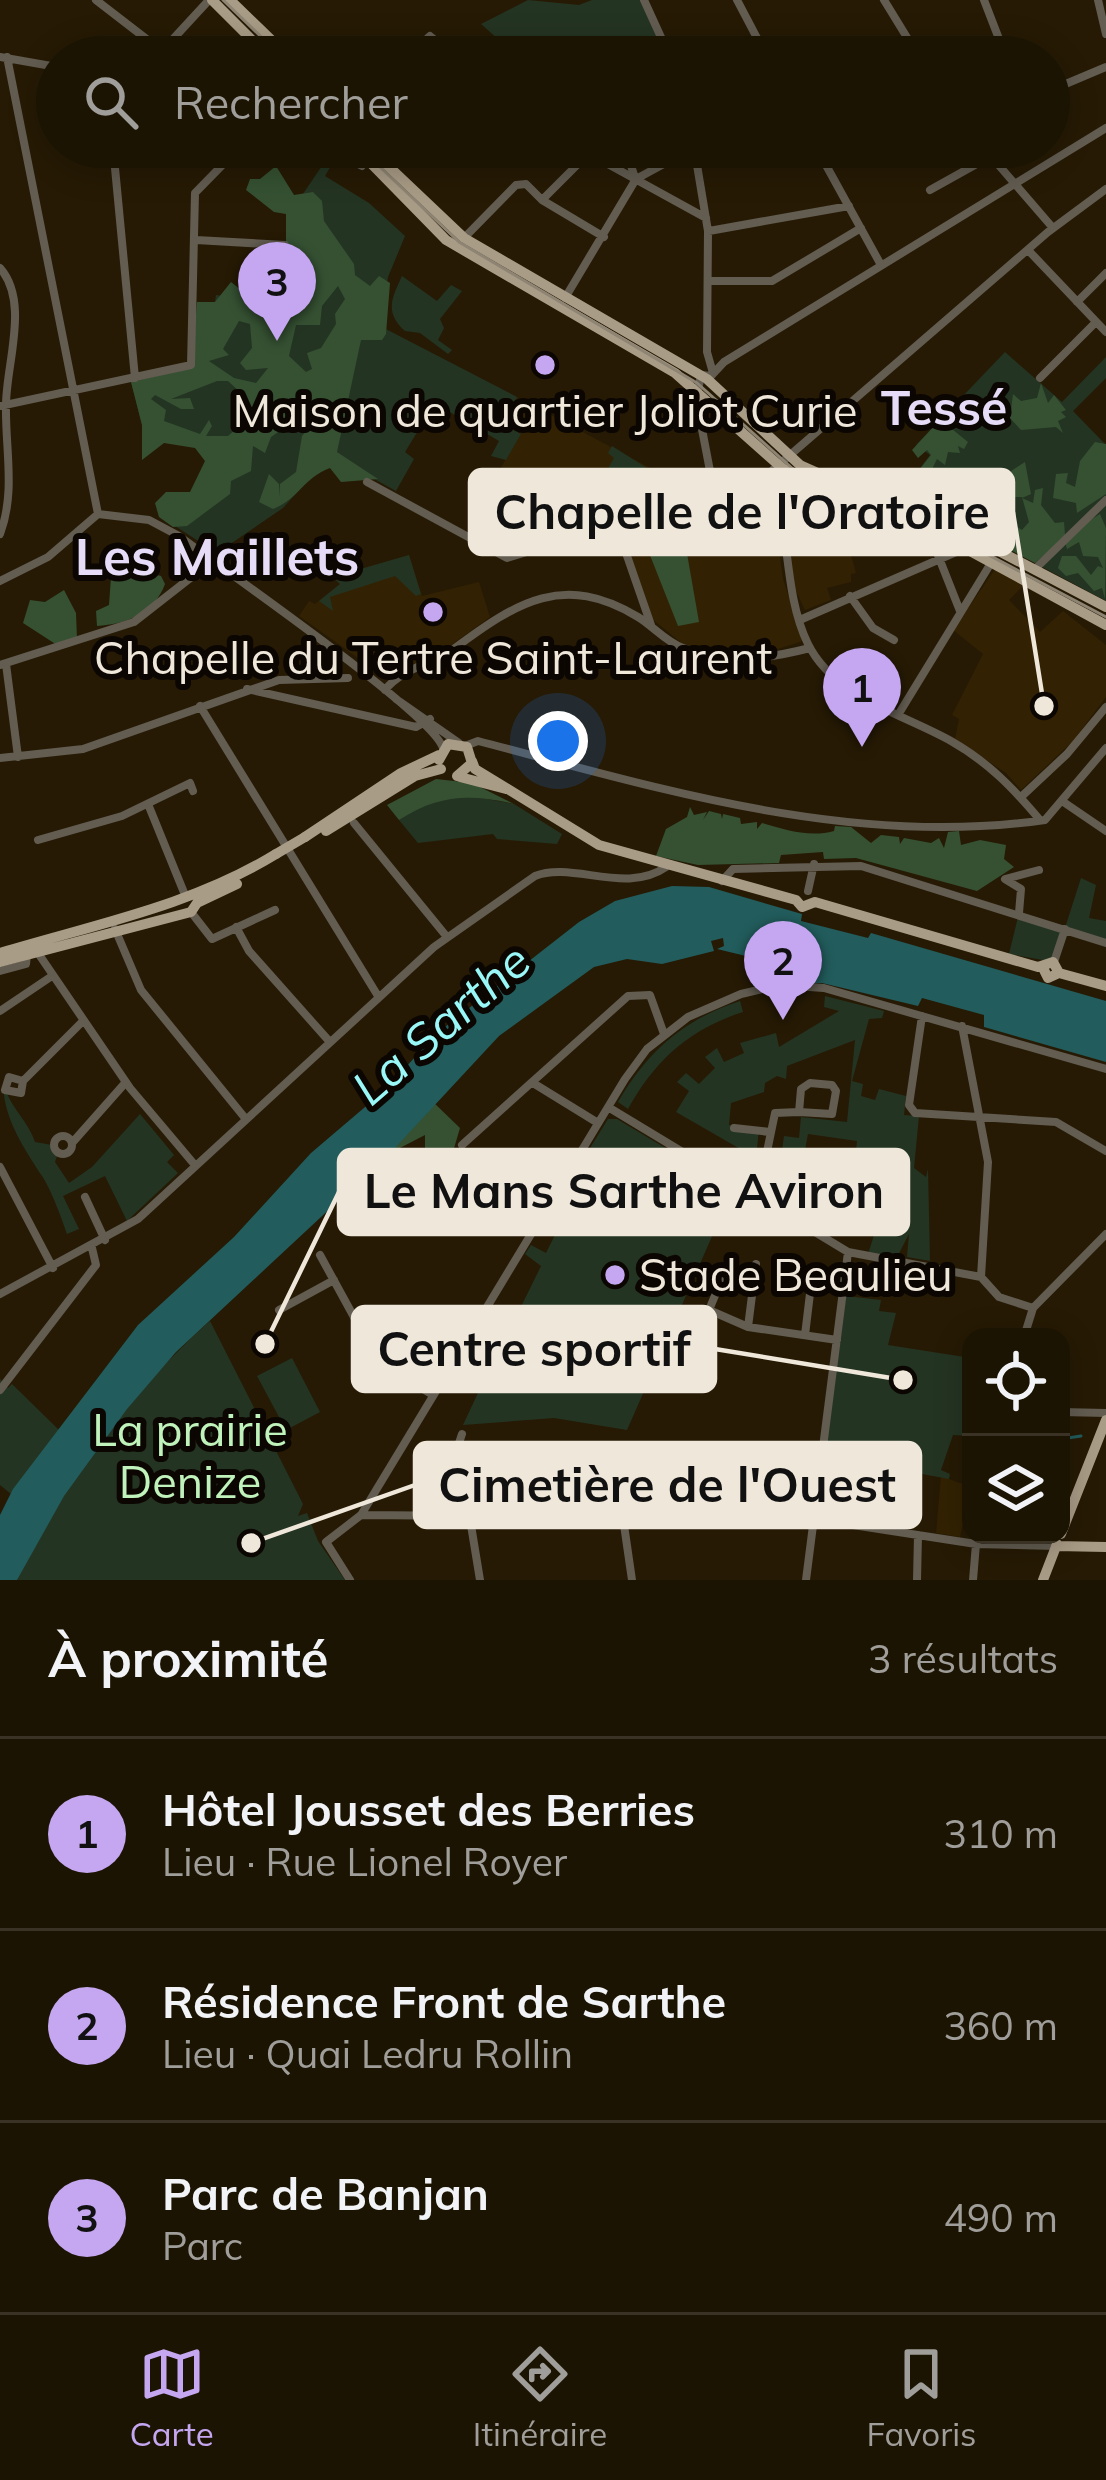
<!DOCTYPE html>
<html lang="fr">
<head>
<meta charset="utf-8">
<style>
	:root { --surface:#1c1403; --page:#251d0d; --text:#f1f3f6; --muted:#a09e9a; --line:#3a3325; --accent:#c5a6f0 }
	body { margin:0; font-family:Mulish,sans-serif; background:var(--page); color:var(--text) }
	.controls { position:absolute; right:36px; bottom:36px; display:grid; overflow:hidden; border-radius:24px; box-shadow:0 6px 30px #0003 }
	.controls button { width:108px; height:108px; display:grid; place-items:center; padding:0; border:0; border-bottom:3px solid var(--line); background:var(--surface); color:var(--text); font:60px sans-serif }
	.you { position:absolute; left:558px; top:741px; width:42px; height:42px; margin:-30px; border:9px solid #fff; border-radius:50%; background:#1a73e8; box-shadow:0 0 0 18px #1a73e833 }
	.badge { display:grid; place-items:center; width:78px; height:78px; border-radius:50%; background:var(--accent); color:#111; font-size:39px; font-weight:700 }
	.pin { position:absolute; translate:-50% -99px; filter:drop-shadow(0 3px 6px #0008) }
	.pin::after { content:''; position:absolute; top:63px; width:42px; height:36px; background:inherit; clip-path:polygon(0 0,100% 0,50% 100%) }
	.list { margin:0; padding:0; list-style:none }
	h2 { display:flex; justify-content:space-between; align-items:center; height:156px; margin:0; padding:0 48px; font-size:51px }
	h2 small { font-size:39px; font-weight:400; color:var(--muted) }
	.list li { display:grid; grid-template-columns:78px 1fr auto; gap:36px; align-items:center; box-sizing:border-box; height:192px; padding:0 48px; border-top:3px solid var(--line) }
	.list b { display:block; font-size:45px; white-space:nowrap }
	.list p { margin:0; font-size:39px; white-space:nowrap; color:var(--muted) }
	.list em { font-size:39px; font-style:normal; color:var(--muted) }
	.icon { flex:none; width:66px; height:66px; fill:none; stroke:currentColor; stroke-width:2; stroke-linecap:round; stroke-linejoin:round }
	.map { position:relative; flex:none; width:1106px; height:1580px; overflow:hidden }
	.search { position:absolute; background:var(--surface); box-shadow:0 6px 30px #0003; left:36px; right:36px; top:36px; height:132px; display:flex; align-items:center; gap:30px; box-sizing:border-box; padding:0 42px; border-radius:66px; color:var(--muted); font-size:45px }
	.sheet { height:732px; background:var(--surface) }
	nav { display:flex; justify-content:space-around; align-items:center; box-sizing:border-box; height:168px; border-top:3px solid var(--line); background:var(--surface); font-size:33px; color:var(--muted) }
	nav a { display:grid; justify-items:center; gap:6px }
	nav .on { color:var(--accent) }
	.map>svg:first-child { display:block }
</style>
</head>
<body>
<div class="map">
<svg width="1106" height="1580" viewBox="0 0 1106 1580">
	<rect width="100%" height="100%" fill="#261a04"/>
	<path fill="#322203" d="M517,397l135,72 13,39 -65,19 -10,-2 -25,14 -6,-17 -69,-36 31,-52 -18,-10z
		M770,485l13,94 20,62 -50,16 -69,-12 -33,-27 -30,-88z
		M818,507l21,15 8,-2 -4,26 6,2 7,25 -5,1v8l-24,6 4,12 -26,10 -12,-25 -12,-74z
		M409,555l13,41 57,-14 11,35 -54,39 -54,19 -83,-59 10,-15 6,3 25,-20 -7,-7z
		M996,568l29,16 -16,16 31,32 23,-21 43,34v52l-33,44 -52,49 -15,-17 -51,-34 4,-20 -7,-4 31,-61 -30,-24z
		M941,1476l30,11 -11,50 -24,-4z"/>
	<path fill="#243422" d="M528,0l51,5 13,-5h48l18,39 -29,18h-111l-37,-33z
		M330,154l6,3 -11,19 44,27 36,33 -17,41 -8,49 137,71 -14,27 18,10 -15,26 -15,-4 8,-15 -56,-33h-11l-27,44 9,7 -18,32 -65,-36 -48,53 -66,45 -42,-27 56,-79 -89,-22 -11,-43 64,-17 2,-63h18l1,-7 62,9 14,-94z
		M402,276l35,25 14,-16 11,6 -22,28 4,9 -6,12 14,10 -4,4 -28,-21 -15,-2c-21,-19 -13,-33 -3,-55z
		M1005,352l57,50 44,-45v21l-33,33 33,34v156l-148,-79 -61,-24 33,-43 -14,-10z
		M612,446l46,29 7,33 -39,12 1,-27 -25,-14 12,-21 -6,-5z
		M409,555l12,39 -5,2 -21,-20 -65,21 3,14 -14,-10 21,-17 -7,-7z
		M476,797l38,7 48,30 -5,10 -60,-5 -4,-5 -75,9 -19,-23 31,-21z
		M1081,878l15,7 -7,33 17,3v22l-40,-14 -12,33 -45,-8 10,-41 46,15z
		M825,996l59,15 -2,7 -13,1 -17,62 11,3 -2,12 14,4 4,-11 27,7 -2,19 15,1 -5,52 12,9 2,-8 2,92 -23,-4 2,-23 -13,25 -28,-5 7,-22h20l-19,-7 15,-50 -37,-5 3,-29 -49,-7 -5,27 -22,-3 3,-22 15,2 2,-21 46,5 8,-82 -68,26 -1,13 -9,-3 -12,7 -1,9 -33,11 -2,22 30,4 -3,29 -80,-46 13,-21 -12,-9 9,-9 13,11 16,-16 -10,-11 12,-9 7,14 20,-9 -4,-10 36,-10 3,14 60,-36 -15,-4z
		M740,1001l3,11c-53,17 -88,48 -115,97l-10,-7c29,-50 66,-83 122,-101z
		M4,1080c1,23 23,38 31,62l17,3 6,8 -3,9 14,21 23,-16 48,-53 34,41 -7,7 11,11 -51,48 -22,-45 -42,20 16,33 -12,5c-4,-12 -16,-45 -25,-58 -17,-26 -42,-63 -38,-96z
		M608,1119h9l120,72 -15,27 5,5 -3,6 -7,-4 -90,205 -73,-12 -91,7 21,-45 -22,-23 3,-4 25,17 51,-104 -16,-12 6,-9 15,8 39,-78 -8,-6z
		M846,1296l35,4 -2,11 17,2 -8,32 83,13v78l-18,-1 -12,35 9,4 -1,5 -124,-23z
		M210,1321l93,183 -5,12 9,-3 11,28 27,39h-328c25,-77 131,-206 193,-259z
		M292,1358l28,54 -34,18 -29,-54z
		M0,1379l8,9 4,-4 47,46 -48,64 -11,-9z"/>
	<path fill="#355132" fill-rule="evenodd" d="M276,166l18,29 19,-3 9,9 2,20 30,43 1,11 15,11 9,-10 11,7 -4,51 -4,6h-21l-24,112 41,27 -37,3 -11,-14c-27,10 -31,31 -57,41l-14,-7 10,-28 10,10 1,13v-13l16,-12 6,-36 12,-14 -9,-9 -34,24 -6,16 -12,-7 -2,25 -20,10 -1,13 -43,32 -14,1 -14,-10 -4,-14 11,-11h24l15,-31 -10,-13 -31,-5 -22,17v-35l-11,-43 61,-14 5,-66h18l16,-20 10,8h14l10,14 11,-3 10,-19v-68l-12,-2 -28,-22 4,-11h10zM338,286l7,13 -10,15 1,10 -15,24 -14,5 5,16 -6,3 -17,-16 7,-31h24l2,-19zM239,321l11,3 2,24 -12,15 6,7 22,-2 -12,15 -22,-5 -25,-17 20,-6 -6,-6zM217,381h11l14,13 -5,34 -9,8h-22l6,-10 -3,-6 -9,14 -36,-13 2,-11 -15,-11 4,-4 26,14h13l-4,-11 -19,1z
		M1041,383l7,20 6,-8 12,15 -5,2 5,5 -8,4 5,12 -7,-6 -35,3 -11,-12 3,-24 8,7 16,-3z
		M937,423l10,2 21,17 -4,7 -6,-3 2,7 -12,-1 -3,13 -8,-6 -8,16 15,14 -12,7 21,-1 -5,23 -51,-20 34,-43 -4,-5 -9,8 -6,-8z
		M1095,442l11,2v50l-29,19 -1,-10 -23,-5 3,-24 12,-1 -2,10 9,4 5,-26z
		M1025,462l6,32 -9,4 11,5 2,-13 8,-2 -2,17 14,18 9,-1 1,13 35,-21 6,14 -1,71 -3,-11 -8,3 -16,-18 -12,3 -8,-8 4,-12h14l15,19 7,-9 5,2 -5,-11 -15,-1 -4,-14 -12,7 -3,-11 -29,25 -72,-38 12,1 12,-12 7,9 -11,1 2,7h19l11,13 2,-8 -11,-16 16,10 7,-8 -7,-25h-9v-16l-8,-6z
		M682,525l17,97 -21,4 -36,-91z
		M112,563l49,13 4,8c-11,30 -39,40 -68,42l-1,-15 13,-6z
		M64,590l12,23 1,26 -20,6 -34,-22 7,-23 15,2z
		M436,779l36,4 42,21c-44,-11 -77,-9 -115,16l-12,-15z
		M690,807l4,8 13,-3 -4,8 6,-9 12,3 1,5 1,-5 17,4 1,6 16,-2v7l5,-6c21,6 47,15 72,8l1,-5 16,1 20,16 10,-8 18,2 1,7 4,-6 27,5 8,-5 5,10 4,-16 11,-1 2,14 19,-5 26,5 -2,14 10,8 -37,24 -121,-33 -32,1 -1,-7 -42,3 -2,8 -81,2 -42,-9 10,-27 21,-12z
		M431,1100l29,28 -8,27 6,4 -32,24 3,8 10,4v11l-14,6 -1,-20 -10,-16 11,-20v-21l-29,15 -2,7 8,8 -11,-1 7,10 -5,5 -35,10 -6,-6z"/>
	<path fill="#225c5c" d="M672,886l37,1 93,27 -1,7 67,17 3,-5 235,68v61l-122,-35v-12l-62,-17 -4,8 -96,-23 -69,3 -3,-29 -33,-8 7,-3 -1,-8 -12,3 3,10 -52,13 -35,-5 -33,8 -95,69 -106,114 -217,202 -49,57 -63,87 -47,84h-17v-65l13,-26 125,-164 96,-88 77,-84 74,-63 51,-56 143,-112 36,-21z"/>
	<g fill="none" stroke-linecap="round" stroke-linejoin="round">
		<path stroke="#225c5c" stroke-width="3" d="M1061,1439l20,-3"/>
		<path stroke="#625c51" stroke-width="8" d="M96,0l66,51
			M644,0l26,57
			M737,0l30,57
			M884,0l35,57
			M984,0l22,57
			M1098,0l8,34
			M162,51l47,-51
			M0,57l57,10
			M7,57l91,457
			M135,57l27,-6 26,6
			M407,57l23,-21 26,21
			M1049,91l57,-24
			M113,147l22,231
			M326,147l36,19
			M577,147l129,71
			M625,147l10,31
			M694,147l14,84 -1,121 6,21
			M816,147l65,118
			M983,147l70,81
			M930,190l61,-34
			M542,200l62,37
			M709,231l140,-25
			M464,238l52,-53 10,-1 16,16 47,-47
			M196,240l89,5
			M1028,250l78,82
			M0,268c30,34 6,96 6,137 -1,43 10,87 -6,129
			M710,281h62l89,-53
			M565,298l71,-119 59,-32
			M1077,302l29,-29
			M702,375l9,1 13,-14 382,-234
			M701,376l-5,22 19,99
			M1040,378l56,-56
			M0,406l191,-41 4,-172 45,-46
			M769,474c22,44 13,118 39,170 26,53 95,70 143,97 37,21 62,47 89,79
			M367,482l140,76 253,-77 288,-249 58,-43
			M98,514l51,6 30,16c43,33 253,177 264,212
			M617,527l34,98
			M928,530l32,81
			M1034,570l72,-70
			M0,581l48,-24 50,-43
			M850,596l23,32 21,12
			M802,619l161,-70
			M6,664l12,93
			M0,665l134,-43 78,-61
			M247,689l169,38 14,-8
			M385,690c17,-22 48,-26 70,-42 62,-46 109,-76 183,-31 15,9 28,25 45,31 43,17 84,11 127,0
			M396,699l63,44
			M200,706l178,290
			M898,715l93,-152
			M465,746l13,-5c183,48 375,107 567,79l61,-72
			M0,758l83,-9 196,-69 69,-2
			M1021,797l46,-43 39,-47
			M1062,801l44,30
			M148,804l37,91
			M354,823l93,114
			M38,840l84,-24 68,-33 3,8
			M722,881l11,-12 128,-3 245,77
			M808,891l6,-27
			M191,912l21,27 63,-29
			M1019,913l2,-24 -16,-10 34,-9
			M236,927l13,24 80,90
			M115,929l26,61 104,128
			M38,953l92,135 64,76
			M1054,962l11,-33
			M0,971l26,-7 1,-10
			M0,1011l52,-35
			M922,1016l-13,89 6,8 141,9 50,29
			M962,1026l26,136 -7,115
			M23,1081l-14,-4 -4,13 16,3 2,-12 60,-60
			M533,1083l65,40
			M810,1083l22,2 4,6 -4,23 -33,-2 2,-23z
			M608,1107l240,145 133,25 18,20 34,11
			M734,1128l36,4
			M54 1145a9 9 0 1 1 18 0a9 9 0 1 1-18 0Z
			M72,1143l54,-61
			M462,1145l166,-149 22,-1 14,39
			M0,1167l53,101
			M751,1194l12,-23 12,-58 24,-1
			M85,1197l20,43
			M320,1255l58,106 55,34
			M721,1281l-12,29 39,17 89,13
			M0,1294l138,-75 296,-272 101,-71c37,-15 91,19 131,-9
			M279,1310l55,-30
			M748,1327l8,-63
			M805,1335l7,-58
			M1024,1337l9,-29 73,-74
			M0,1390l96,-125 -4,-17
			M1061,1412l45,1
			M462,1434l-4,12 22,134
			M361,1515l453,4 162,25 80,2
			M623,1518l9,62
			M350,1580l-24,-38 35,-27 264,-436 22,-30 41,-32 53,-23 38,-9 45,3 282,81
			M806,1580l42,-328
			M917,1580l1,-45
			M973,1580l3,-36"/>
		<path stroke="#a99c86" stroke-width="10" d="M212,0l57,57
			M230,0l59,57
			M355,147l91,93 229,133 107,95 85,37 33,8 206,112
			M368,147l96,91 243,141 93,86 58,26 49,12 199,104
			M439,760l9,-16 19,3 5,16 -15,13
			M472,761l3,8 124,76 197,55 6,7 13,-5 223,65 15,-5 6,11
			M460,777l46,12
			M326,831l89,-55 26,-7
			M305,837l96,-64 38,-18
			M197,903l40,-19
			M0,953c96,-29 191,-47 276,-99
			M0,962l191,-50 6,-9
			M1043,968l5,10 11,-5 47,13
			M1061,1534l45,-114
			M1056,1546l50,1
			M1043,1580l14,-36"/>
		<path stroke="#8e8473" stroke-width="3" d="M223,0l59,57
			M359,147l100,95 238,141 96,86 75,32 32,7 206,109"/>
		<path stroke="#a99c86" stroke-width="10" d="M276,854l29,-17"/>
	</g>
	<g fill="#c5a6f0" stroke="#0b0601" stroke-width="4.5">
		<circle cx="545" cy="365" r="12"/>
		<circle cx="433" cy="612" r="12"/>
		<circle cx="615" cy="1275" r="12"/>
	</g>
	<g text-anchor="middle" stroke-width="12" stroke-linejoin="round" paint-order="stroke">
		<g font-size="45" fill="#efe7da" stroke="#0b0601">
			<text x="545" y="427">Maison de quartier Joliot Curie</text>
			<text x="433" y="674">Chapelle du Tertre Saint-Laurent</text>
			<text x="639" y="1291" text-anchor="start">Stade Beaulieu</text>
		</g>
		<g font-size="45" fill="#c0f2bb" stroke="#0b0601">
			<text x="190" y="1446">La prairie<tspan x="190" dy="52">Denize</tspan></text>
		</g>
		<g font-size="48" font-weight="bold" fill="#e7dcf8" stroke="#0b0601">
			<text x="944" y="425">Tessé</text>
		</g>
		<g font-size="48" font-style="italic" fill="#99f7f7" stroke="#0b0601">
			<text transform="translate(441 1024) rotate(-41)" y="17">La Sarthe</text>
		</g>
		<g font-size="51" font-weight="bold" fill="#e7dcf8" stroke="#0b0601">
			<text x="217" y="575">Les Maillets</text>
		</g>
	</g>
	<path fill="none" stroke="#efe7da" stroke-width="4.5" d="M1044 706L1013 512M265 1344L339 1192M903 1380L715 1349M251 1543L415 1485"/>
	<g fill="#efe7da" stroke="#0b0601" stroke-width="4.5">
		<circle cx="1044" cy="706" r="12"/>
		<circle cx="265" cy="1344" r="12"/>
		<circle cx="903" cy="1380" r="12"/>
		<circle cx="251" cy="1543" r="12"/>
	</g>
	<g fill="#efe7da" stroke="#efe7da" stroke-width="4.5">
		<rect x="470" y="470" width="543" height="84" rx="12"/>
		<rect x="339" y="1150" width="569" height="84" rx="12"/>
		<rect x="353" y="1307" width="362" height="84" rx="12"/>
		<rect x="415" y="1443" width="505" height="84" rx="12"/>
	</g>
	<g font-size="48" text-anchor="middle" font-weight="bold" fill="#111">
		<text x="742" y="529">Chapelle de l'Oratoire</text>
		<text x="624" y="1208">Le Mans Sarthe Aviron</text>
		<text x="534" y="1366">Centre sportif</text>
		<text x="667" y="1502">Cimetière de l'Ouest</text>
	</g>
</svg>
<div class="controls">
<button><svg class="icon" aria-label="locate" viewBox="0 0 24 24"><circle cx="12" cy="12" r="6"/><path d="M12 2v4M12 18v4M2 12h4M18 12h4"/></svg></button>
<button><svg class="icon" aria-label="layers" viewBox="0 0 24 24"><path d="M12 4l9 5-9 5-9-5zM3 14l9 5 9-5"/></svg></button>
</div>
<div class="you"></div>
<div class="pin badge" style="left:862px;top:747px">1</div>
<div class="pin badge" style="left:783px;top:1020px">2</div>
<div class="pin badge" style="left:277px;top:341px">3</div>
<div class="search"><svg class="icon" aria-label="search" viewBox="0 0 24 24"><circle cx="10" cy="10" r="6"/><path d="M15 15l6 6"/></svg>Rechercher</div>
</div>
<section class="sheet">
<h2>À proximité<small>3 résultats</small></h2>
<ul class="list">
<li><span class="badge">1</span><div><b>Hôtel Jousset des Berries</b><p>Lieu · Rue Lionel Royer</p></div><em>310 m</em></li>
<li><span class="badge">2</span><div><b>Résidence Front de Sarthe</b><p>Lieu · Quai Ledru Rollin</p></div><em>360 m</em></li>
<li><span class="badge">3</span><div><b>Parc de Banjan</b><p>Parc</p></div><em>490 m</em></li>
</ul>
</section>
<nav>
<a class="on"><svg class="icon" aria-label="map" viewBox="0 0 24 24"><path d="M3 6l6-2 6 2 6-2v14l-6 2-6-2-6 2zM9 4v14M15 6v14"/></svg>Carte</a>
<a><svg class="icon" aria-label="directions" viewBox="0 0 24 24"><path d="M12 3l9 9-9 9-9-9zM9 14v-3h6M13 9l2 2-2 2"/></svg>Itinéraire</a>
<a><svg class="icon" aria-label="saved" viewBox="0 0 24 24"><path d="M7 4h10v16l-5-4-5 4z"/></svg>Favoris</a>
</nav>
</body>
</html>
